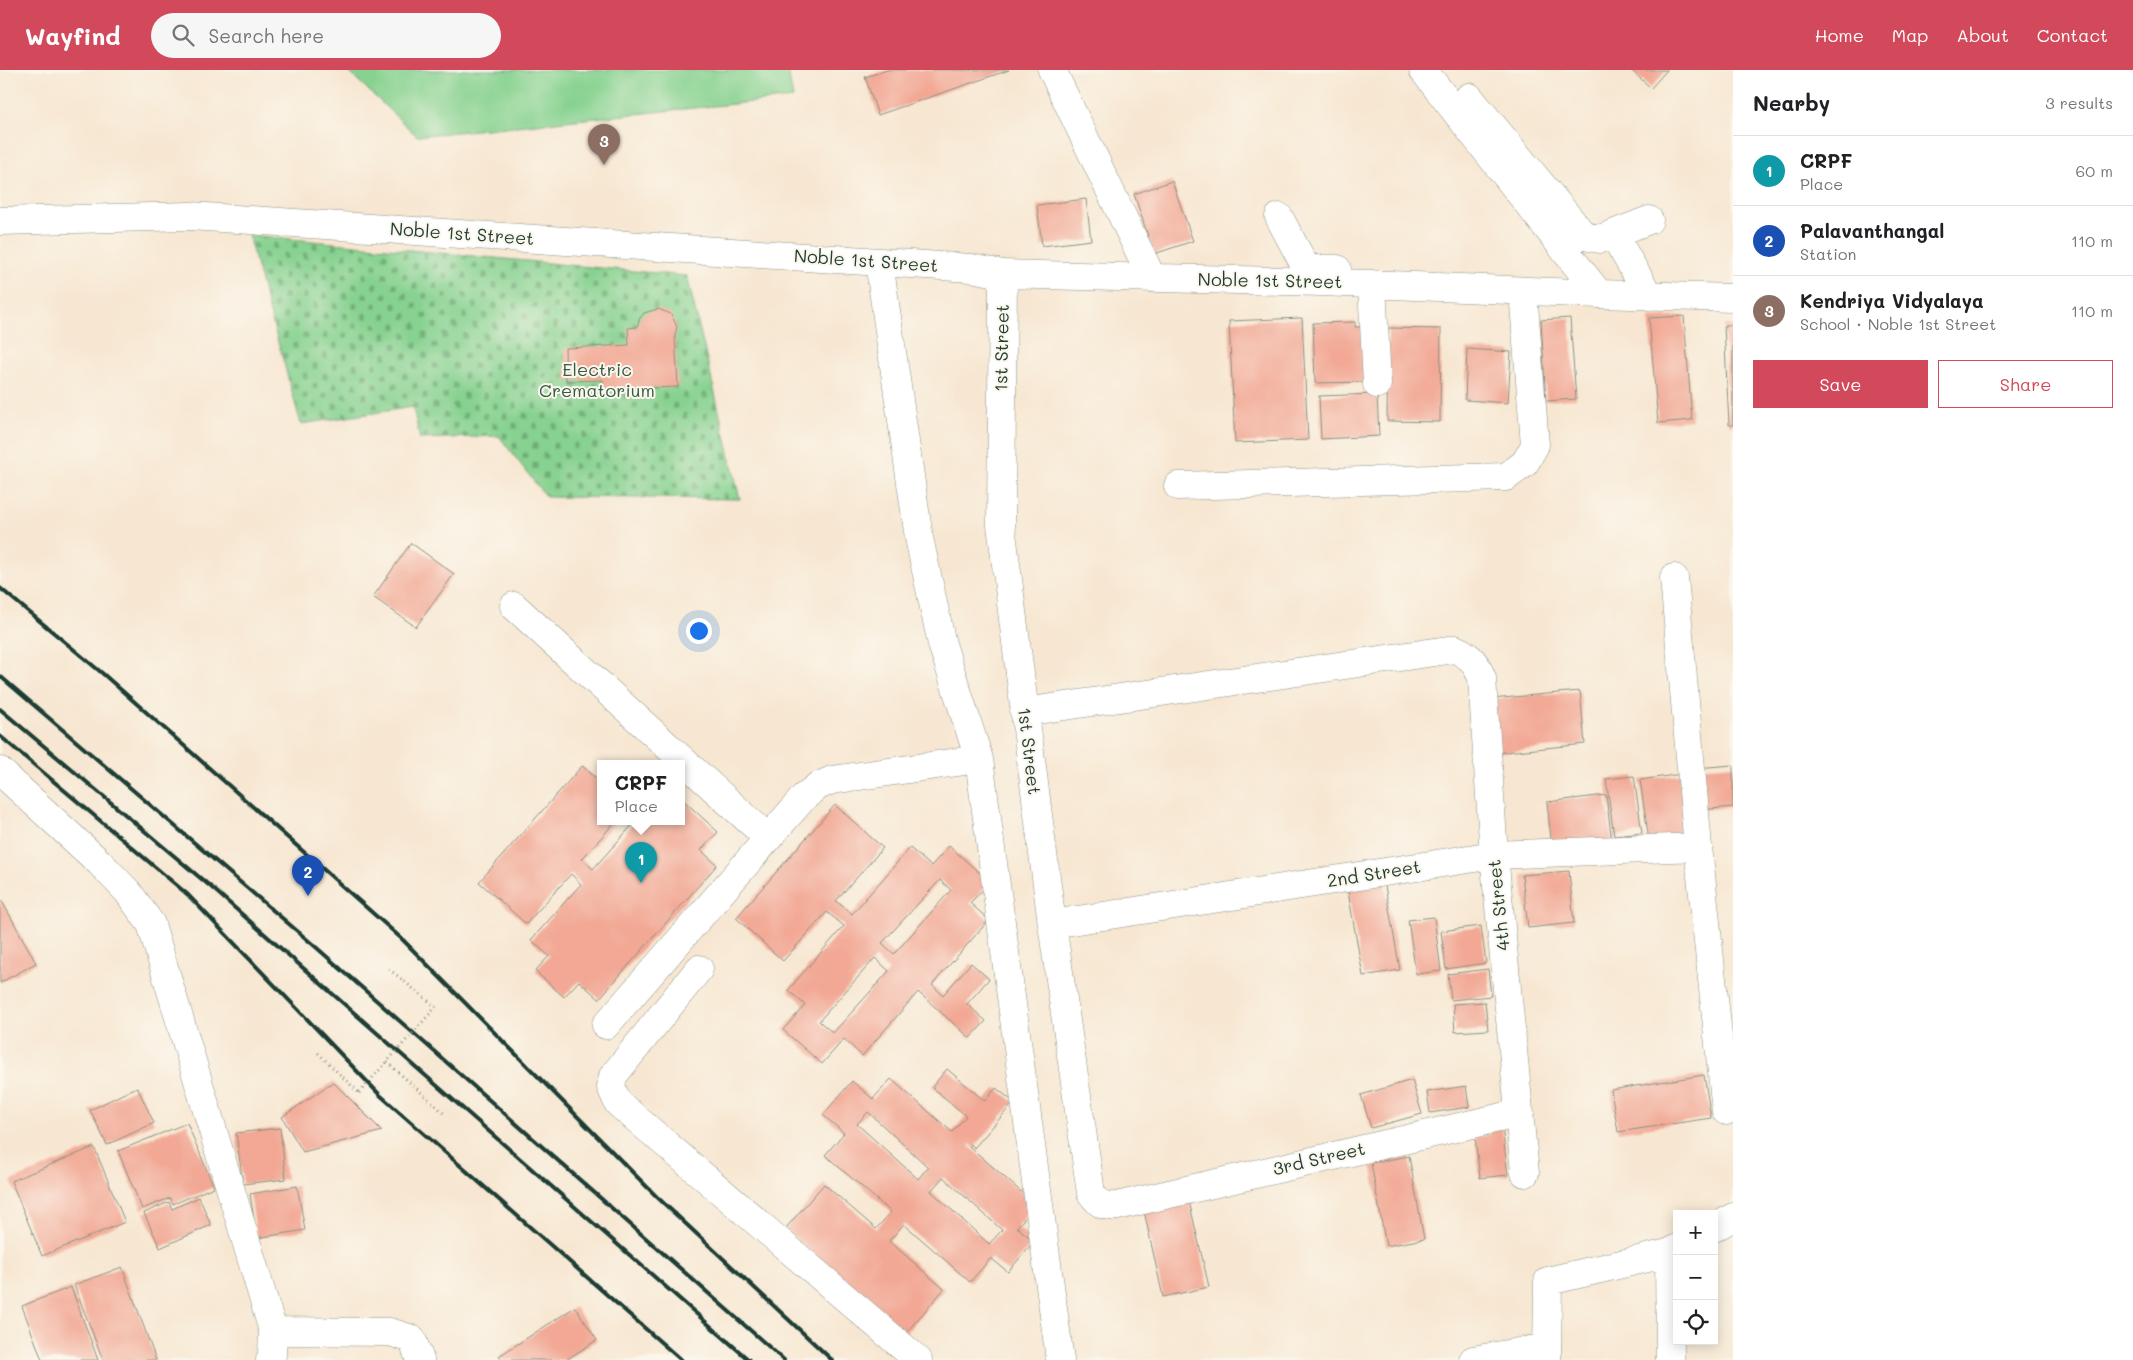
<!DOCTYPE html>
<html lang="en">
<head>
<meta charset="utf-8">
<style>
	:root { --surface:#fff; --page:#f6f6f6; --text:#202124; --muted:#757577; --line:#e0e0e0; --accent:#d1495b }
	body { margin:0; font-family:Mali,sans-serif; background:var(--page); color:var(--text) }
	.controls { position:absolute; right:15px; bottom:15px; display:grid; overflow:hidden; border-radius:0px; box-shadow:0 2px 12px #0003 }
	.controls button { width:45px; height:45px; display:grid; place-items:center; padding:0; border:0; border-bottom:1px solid var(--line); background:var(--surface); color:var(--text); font:25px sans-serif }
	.you { position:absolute; left:698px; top:560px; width:18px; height:18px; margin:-12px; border:4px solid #fff; border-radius:50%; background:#1a73e8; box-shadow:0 0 0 8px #1a73e833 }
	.badge { display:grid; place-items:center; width:32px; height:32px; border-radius:50%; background:var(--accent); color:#fff; font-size:16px; font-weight:700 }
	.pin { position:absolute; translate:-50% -41px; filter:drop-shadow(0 1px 2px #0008) }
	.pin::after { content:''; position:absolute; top:26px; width:18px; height:15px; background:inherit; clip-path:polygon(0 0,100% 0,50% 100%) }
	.popup { position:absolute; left:597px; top:690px; width:88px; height:65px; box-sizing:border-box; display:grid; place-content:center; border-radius:0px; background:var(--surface); filter:drop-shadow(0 1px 4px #0005); font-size:16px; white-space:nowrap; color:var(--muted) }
	.popup b { font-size:19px; color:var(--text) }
	.popup::after { content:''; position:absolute; left:50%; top:100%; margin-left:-10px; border:10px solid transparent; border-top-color:var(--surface) }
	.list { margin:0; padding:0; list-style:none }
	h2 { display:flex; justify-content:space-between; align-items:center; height:65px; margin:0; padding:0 20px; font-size:21px }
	h2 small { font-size:16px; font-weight:400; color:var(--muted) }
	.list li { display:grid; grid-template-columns:32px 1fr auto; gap:15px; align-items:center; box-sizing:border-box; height:70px; padding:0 20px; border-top:1px solid var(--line) }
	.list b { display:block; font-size:19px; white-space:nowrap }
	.list p { margin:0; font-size:16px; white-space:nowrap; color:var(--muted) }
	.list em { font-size:16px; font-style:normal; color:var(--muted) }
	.actions { display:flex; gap:10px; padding:15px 20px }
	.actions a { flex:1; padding:11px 0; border:1px solid var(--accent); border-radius:0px; text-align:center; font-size:18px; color:var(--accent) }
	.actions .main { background:var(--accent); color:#fff }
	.icon { flex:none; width:28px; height:28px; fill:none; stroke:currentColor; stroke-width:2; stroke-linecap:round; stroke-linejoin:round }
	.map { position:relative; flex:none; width:1733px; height:1290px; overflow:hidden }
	header { display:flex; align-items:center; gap:30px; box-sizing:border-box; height:70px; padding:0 25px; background:var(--accent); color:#fff }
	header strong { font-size:24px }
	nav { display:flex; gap:28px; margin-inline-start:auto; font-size:18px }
	.search { width:350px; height:45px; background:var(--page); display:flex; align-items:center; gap:12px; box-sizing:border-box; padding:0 18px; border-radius:28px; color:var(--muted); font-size:19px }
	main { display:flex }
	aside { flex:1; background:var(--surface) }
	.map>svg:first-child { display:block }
</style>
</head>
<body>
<header>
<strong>Wayfind</strong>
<div class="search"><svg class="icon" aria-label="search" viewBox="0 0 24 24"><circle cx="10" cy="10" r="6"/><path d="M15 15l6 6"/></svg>Search here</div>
<nav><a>Home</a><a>Map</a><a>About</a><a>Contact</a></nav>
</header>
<main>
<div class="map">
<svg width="1733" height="1290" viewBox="0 0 1733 1290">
	<defs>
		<pattern id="cemetery-stones" width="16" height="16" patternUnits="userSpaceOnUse" patternTransform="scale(1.25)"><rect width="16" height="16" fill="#87d290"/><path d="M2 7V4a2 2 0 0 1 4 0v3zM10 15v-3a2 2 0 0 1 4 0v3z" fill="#6eac76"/></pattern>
	</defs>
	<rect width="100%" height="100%" fill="#fbf7ec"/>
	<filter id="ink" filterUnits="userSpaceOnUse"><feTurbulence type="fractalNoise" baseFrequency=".02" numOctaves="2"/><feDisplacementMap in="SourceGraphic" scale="10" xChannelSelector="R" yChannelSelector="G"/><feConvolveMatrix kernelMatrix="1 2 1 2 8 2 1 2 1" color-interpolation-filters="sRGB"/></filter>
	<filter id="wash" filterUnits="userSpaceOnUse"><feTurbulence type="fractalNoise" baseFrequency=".0096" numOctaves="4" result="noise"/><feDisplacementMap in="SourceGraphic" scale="20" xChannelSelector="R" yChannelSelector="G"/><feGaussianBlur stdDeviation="1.12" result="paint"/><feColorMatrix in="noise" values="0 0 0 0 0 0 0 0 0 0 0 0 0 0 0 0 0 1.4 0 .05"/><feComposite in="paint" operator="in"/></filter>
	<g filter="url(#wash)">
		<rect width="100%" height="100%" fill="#f7e7d2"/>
		<path fill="url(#cemetery-stones)" stroke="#538862" d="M248,165l439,41 53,223 -194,-2 -47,-61 -79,3 -7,-32 -112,17z"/>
		<path fill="#87d290" stroke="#538862" d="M347,0h441l5,28 -376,38z"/>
		<g id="blocks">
			<path fill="#f2a894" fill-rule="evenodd" d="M887,0h122l-131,45 -13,-38z
				M1631,0h36l-16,18z
				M1172,111l21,60 -39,13 -20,-60z
				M1086,129l5,41 -49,6 -5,-41z
				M658,239l13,5 6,13 -2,8 3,52 -75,3v-10l-37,1 -1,-33 64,-3 -1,-17 9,-1 3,-9 4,-5z
				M1684,246l8,104 -34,3 -9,-105z
				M1302,248l6,122 -73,3 -6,-122z
				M1570,248l6,81 -30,2 -5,-81z
				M1355,252v5h13l2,55 -55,1 -2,-60z
				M1724,255h9v100h-4z
				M1388,258l53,1 -1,93 -53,-1z
				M1467,279l44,3 -3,51 -43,-3z
				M1377,324l2,42 -58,3 -2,-43z
				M411,473l43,31 -38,53 -43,-30z
				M1580,621l5,53 -89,9 -5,-54z
				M1733,695v42l-33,3 -4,-42z
				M582,696l19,16v40h14l-33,37 11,10 42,-47h46v-24l37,34 -17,18 16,15 -118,134 -20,-18 -15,16 -29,-26 14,-15 -18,-16 50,-56 -10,-10 -45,50 -47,-42z
				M1682,704l10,59 -43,7 -9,-60z
				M1634,706l8,57 -28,3 -8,-57z
				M1606,725l6,47 -60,6 -5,-46z
				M835,735l48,43 -47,53 16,13 58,-66 21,18 18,-20 41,36 -20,21 19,17 -57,65 11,10 28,-32 18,16 -22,25 19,17 -16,17 -52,-46 -56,64 -18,-17 -22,25 -39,-34 22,-25 -17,-15 56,-64 -17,-14 -44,49 -47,-43zM940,810l11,10 -57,64 -12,-11zM875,888l14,13 -56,62 -14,-12z
				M1569,801l5,52 -46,5 -6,-53z
				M1383,805l17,95 -37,6 -17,-95z
				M2,831l34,62 -36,20v-81z
				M1434,847l7,54 -25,3 -8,-54z
				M1481,856l5,37 -40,6 -5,-38z
				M1488,899l3,27 -40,4 -3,-26z
				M1485,932l3,28 -33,2 -2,-28z
				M947,999l38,32 11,-13 18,14 -40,46 -3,-4 -2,2 67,59 -19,22 17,14 -26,31 -17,-14 -21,24 -66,-58 -15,17 55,48 -39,45 -120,-105 39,-45 52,45 15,-17 -66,-57 19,-22 -21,-18 29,-34 21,18 18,-20 61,53 14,-16 -34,-29zM868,1042l60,55 -10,12 -61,-55zM943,1107l59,53 -13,14 -58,-53z
				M1704,1005l7,43 -93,14 -7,-42z
				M1412,1010l10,34 -51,14 -10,-33z
				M333,1012l49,49 -79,21 -21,-35z
				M1466,1016l3,21 -39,6 -3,-21z
				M137,1017l17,36 -47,22 -17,-35z
				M187,1053l27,64 -41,17 -3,-6 -28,11 -24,-58z
				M1502,1057l6,48 -28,3 -5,-41 14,-2 -1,-7z
				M280,1058l6,51 -43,5 -7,-51z
				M94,1077l31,75 -83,34 -31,-75z
				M1409,1086l15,83 -38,7 -15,-83z
				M297,1116l8,44 -48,8 -7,-44z
				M199,1127l12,28 -51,23 -16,-35 25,-11 3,7z
				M1189,1131l20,86 -46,10 -19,-86z
				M122,1197l34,93h-53l-29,-75z
				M71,1217l27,73h-56l-20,-54z
				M575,1237l22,33 -31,20h-64l-3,-4z"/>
		</g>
	</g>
	<g filter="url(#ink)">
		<use href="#blocks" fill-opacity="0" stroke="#8b9283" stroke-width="1"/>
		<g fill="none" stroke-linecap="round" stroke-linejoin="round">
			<defs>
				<path id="minor" d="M1052,0l100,208
					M1423,0l176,224
					M1469,27l115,139 16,3 49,-19
					M1279,147l26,49 12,3h20
					M0,151l190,-5 781,52 32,6 318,8 278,12 134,4
					M1614,165l35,61
					M879,192l40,276 23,106 37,115 81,601
					M1003,204l-2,251 51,399 39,269c8,11 12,14 26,13l403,-93
					M1372,214l5,100
					M1178,416l328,-9 19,-14 10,-18 -12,-154
					M1674,508l24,269 28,264
					M514,536l254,232
					M1024,642l431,-63c16,7 21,14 27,29l12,177 31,318
					M0,701l100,92 28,29 23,32 122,407 -1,24 -2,5
					M1052,854l442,-69 204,-8
					M699,899l-86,107 -2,11 7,16 300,257
					M606,955l198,-228 14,-11 14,-6 147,-21
					M1714,1158l19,-11
					M1669,1183l1,107
					M273,1261l117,1 22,7 8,21
					M1473,1290l74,-13
					M1547,1290l1,-79 121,-28 8,-5"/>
			</defs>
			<use href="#minor" stroke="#8b9283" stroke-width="29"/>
			<path stroke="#8b9283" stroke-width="3" stroke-dasharray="1 4" stroke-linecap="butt" d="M389,899l47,38
				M318,983l41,40
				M387,992l58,52"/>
			<use href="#minor" stroke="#fff" stroke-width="28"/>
			<path stroke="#1f3d34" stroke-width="4" d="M0,518l102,85 300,266 254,257 176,164
				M0,606l317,272 467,412
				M0,639l211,178 538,473
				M0,666l187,158 193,201 301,265"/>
			<path stroke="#8b9283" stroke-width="3" stroke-dasharray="1 4" stroke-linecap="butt" d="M359,1023l77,-86"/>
		</g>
	</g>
	<g text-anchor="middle" stroke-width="4" stroke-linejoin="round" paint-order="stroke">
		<g font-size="18" fill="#1f3d34" stroke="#fbf7ec">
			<text transform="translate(462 164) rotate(4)" y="6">Noble 1st Street</text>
			<text transform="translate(866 191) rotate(4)" y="6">Noble 1st Street</text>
			<text transform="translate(1270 211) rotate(1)" y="6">Noble 1st Street</text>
			<text transform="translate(1002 278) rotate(-89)" y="6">1st Street</text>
			<text transform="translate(1029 681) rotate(83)" y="6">1st Street</text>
			<text transform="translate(1374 804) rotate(-9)" y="6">2nd Street</text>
			<text transform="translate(1499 835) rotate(-96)" y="6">4th Street</text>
			<text transform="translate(1319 1089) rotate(-13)" y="6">3rd Street</text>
		</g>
		<g font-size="18" fill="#345b46" stroke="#fbf7ec">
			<text x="597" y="306">Electric<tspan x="597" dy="21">Crematorium</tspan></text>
		</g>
	</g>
</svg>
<div class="controls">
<button>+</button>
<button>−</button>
<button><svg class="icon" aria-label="locate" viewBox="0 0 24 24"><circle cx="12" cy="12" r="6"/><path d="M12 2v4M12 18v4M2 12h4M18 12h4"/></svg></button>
</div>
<div class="you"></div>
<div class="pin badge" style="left:641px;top:813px;background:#0f9aa8">1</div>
<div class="popup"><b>CRPF</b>Place</div>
<div class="pin badge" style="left:308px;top:826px;background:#1a4fb4">2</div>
<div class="pin badge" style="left:604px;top:95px;background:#8d6e63">3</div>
</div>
<aside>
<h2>Nearby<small>3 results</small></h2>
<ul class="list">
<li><span class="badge" style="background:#0f9aa8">1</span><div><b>CRPF</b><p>Place</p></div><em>60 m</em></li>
<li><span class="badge" style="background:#1a4fb4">2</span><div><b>Palavanthangal</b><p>Station</p></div><em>110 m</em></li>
<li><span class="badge" style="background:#8d6e63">3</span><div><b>Kendriya Vidyalaya</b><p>School · Noble 1st Street</p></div><em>110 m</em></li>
</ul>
<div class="actions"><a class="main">Save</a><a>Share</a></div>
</aside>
</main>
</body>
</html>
